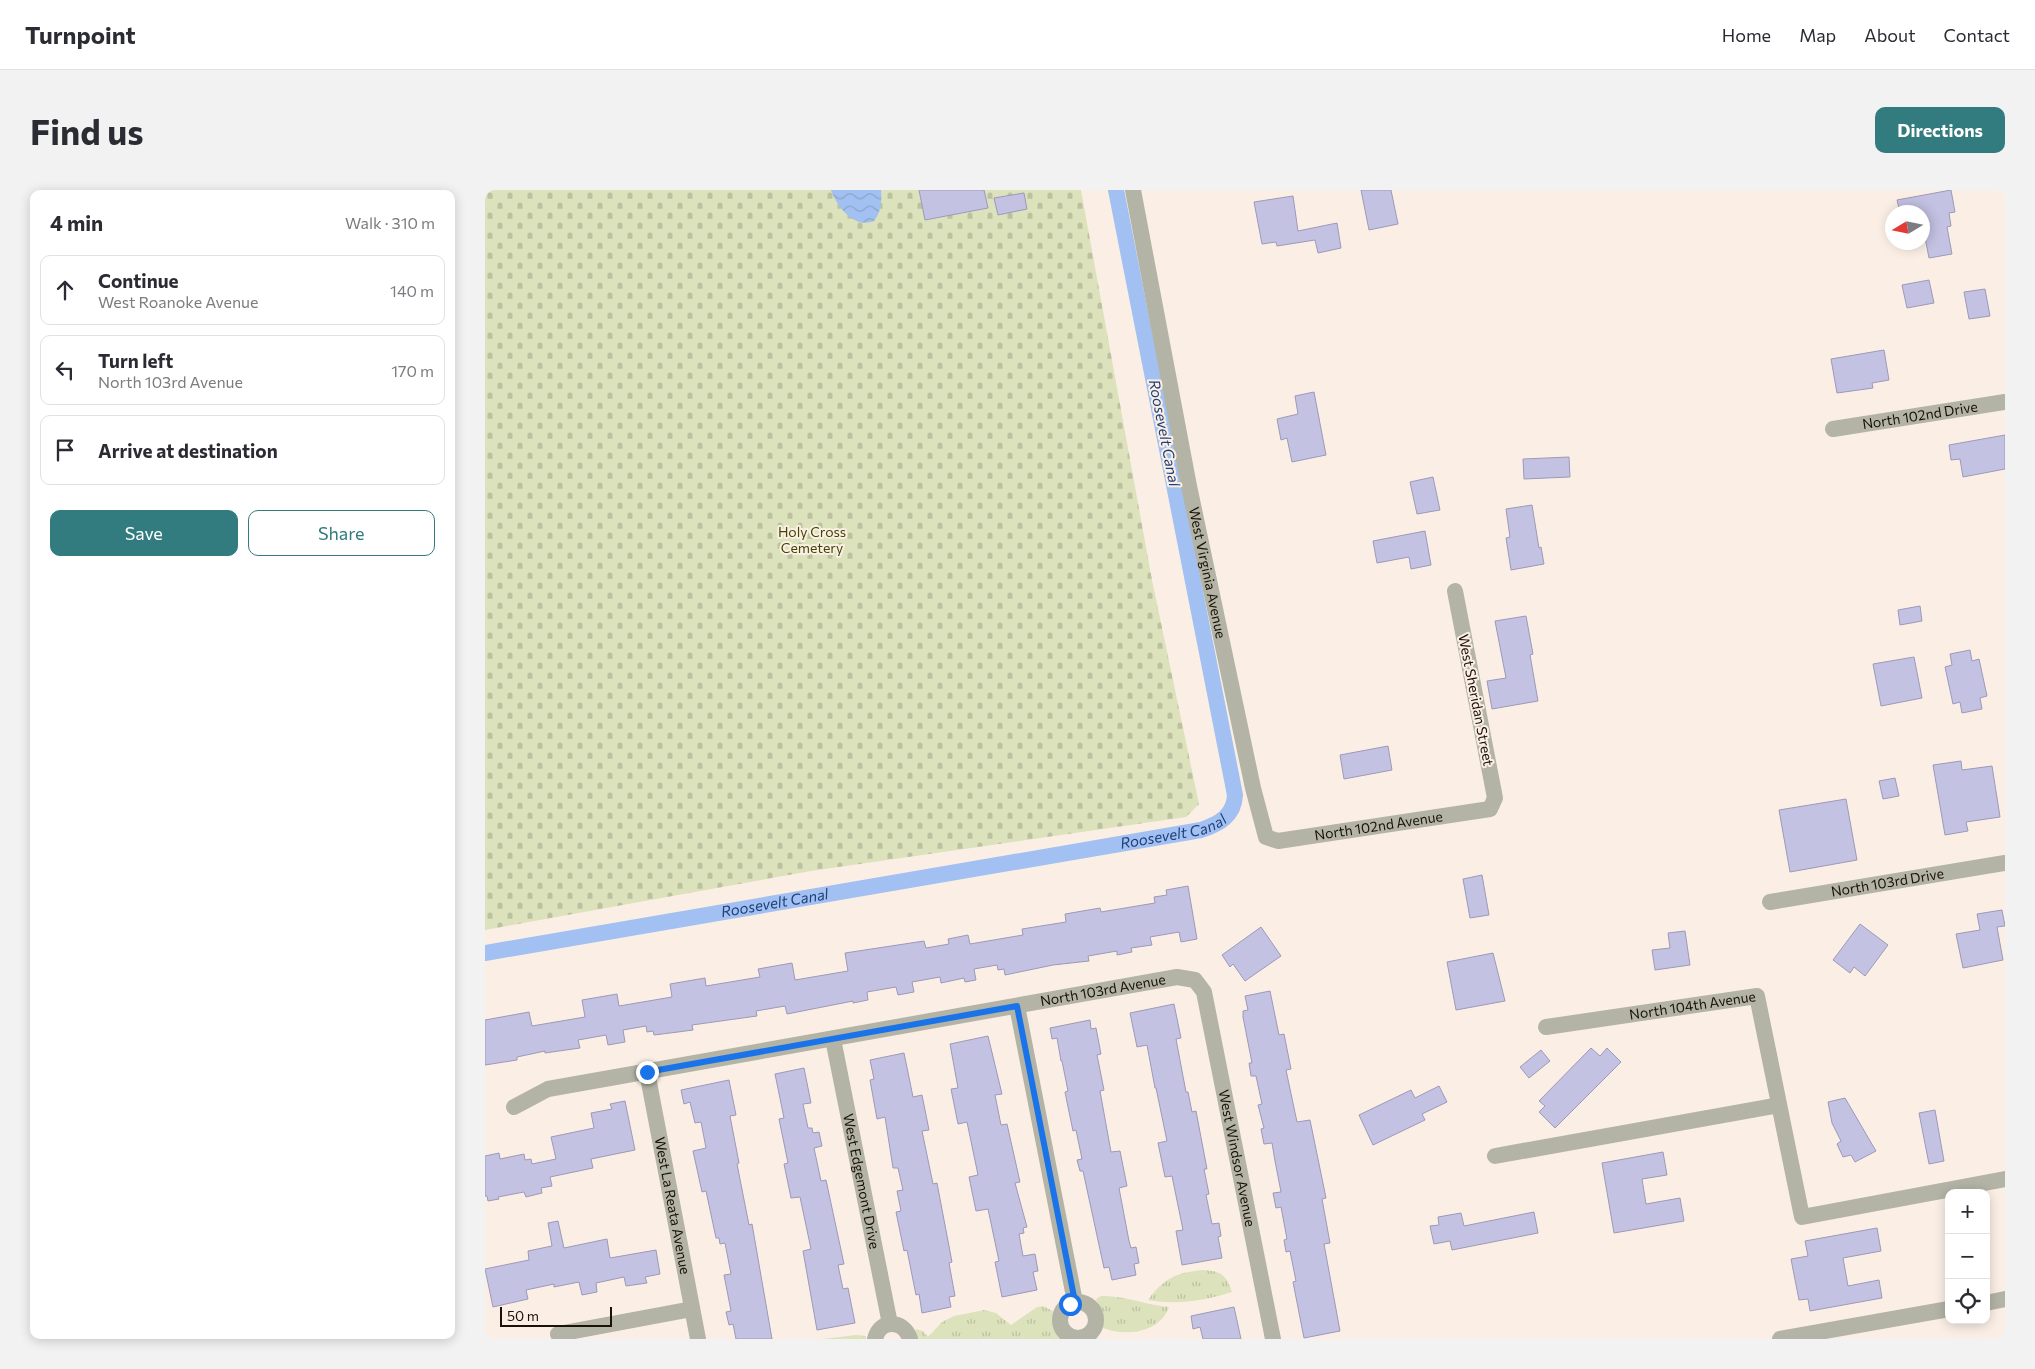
<!DOCTYPE html>
<html lang="en">
<head>
<meta charset="utf-8">
<style>
	:root { --surface:#fff; --page:#f2f2f3; --text:#2b2b33; --muted:#7c7c81; --line:#e1e1e2; --accent:#327b7f }
	body { margin:0; font-family:Commissioner,sans-serif; background:var(--page); color:var(--text) }
	.controls { position:absolute; right:15px; bottom:15px; display:grid; overflow:hidden; border-radius:10px; box-shadow:0 2px 12px #0003 }
	.controls button { width:45px; height:45px; display:grid; place-items:center; padding:0; border:0; border-bottom:1px solid var(--line); background:var(--surface); color:var(--text); font:25px sans-serif }
	.compass { position:absolute; left:1400px; top:15px; width:45px; height:45px; border-radius:50%; background:var(--surface); box-shadow:0 2px 12px #0003; rotate:260deg }
	.scale { position:absolute; left:15px; bottom:12px; width:112px; box-sizing:border-box; padding-left:5px; border:2px solid #1a1108; border-top:0; font-size:14px; line-height:18px; white-space:nowrap; color:#1a1108; -webkit-text-stroke:4px #fbefe5; paint-order:stroke }
	.stop { position:absolute; width:15px; height:15px; margin:-11px; border:4px solid #1a73e8; border-radius:50%; background:#fff }
	.stop.end { background:#1a73e8; border-color:#fff; box-shadow:0 1px 5px #0008 }
	.list { margin:0; padding:0; list-style:none }
	h2 { display:flex; justify-content:space-between; align-items:center; height:65px; margin:0; padding:0 20px; font-size:21px }
	h2 small { font-size:16px; font-weight:400; color:var(--muted) }
	.list li { display:grid; grid-template-columns:32px 1fr auto; gap:15px; align-items:center; box-sizing:border-box; height:70px; margin:0 10px 10px; padding:0 10px; border:1px solid var(--line); border-radius:10px }
	.list b { display:block; font-size:19px; white-space:nowrap }
	.list p { margin:0; font-size:16px; white-space:nowrap; color:var(--muted) }
	.list em { font-size:16px; font-style:normal; color:var(--muted) }
	.actions { display:flex; gap:10px; padding:15px 20px }
	.actions a { flex:1; padding:11px 0; border:1px solid var(--accent); border-radius:10px; text-align:center; font-size:18px; color:var(--accent) }
	.actions .main { background:var(--accent); color:#fff }
	.icon { flex:none; width:28px; height:28px; fill:none; stroke:currentColor; stroke-width:2; stroke-linecap:round; stroke-linejoin:round }
	.map { position:relative; flex:none; width:1520px; height:1149px; overflow:hidden; border-radius:10px }
	header { display:flex; align-items:center; gap:30px; box-sizing:border-box; height:70px; padding:0 25px; background:var(--surface); border-bottom:1px solid var(--line) }
	header strong { font-size:24px }
	nav { display:flex; gap:28px; margin-inline-start:auto; font-size:18px }
	.intro { display:flex; align-items:center; justify-content:space-between; box-sizing:border-box; height:120px; padding:0 30px }
	h1 { margin:0; font-size:35px }
	.button { padding:12px 22px; border-radius:10px; background:var(--accent); color:#fff; font-size:18px; font-weight:700 }
	main { display:flex; gap:30px; padding:0 30px }
	aside { flex:1; background:var(--surface); border-radius:10px; box-shadow:0 2px 12px #0003 }
	.map>svg:first-child { display:block }
</style>
</head>
<body>
<header>
<strong>Turnpoint</strong>
<nav><a>Home</a><a>Map</a><a>About</a><a>Contact</a></nav>
</header>
<div class="intro"><h1>Find us</h1><a class="button">Directions</a></div>
<main>
<aside>
<h2>4 min<small>Walk · 310 m</small></h2>
<ul class="list">
<li><svg class="icon" aria-label="ahead" viewBox="0 0 24 24"><path d="M12 20V5M6 11l6-6 6 6"/></svg><div><b>Continue</b><p>West Roanoke Avenue</p></div><em>140 m</em></li>
<li><svg class="icon" aria-label="left" viewBox="0 0 24 24"><path d="M17 20v-9H6M10 6l-5 5 5 5"/></svg><div><b>Turn left</b><p>North 103rd Avenue</p></div><em>170 m</em></li>
<li><svg class="icon" aria-label="arrive" viewBox="0 0 24 24"><path d="M6 21V4h12l-3 4 3 4H6"/></svg><div><b>Arrive at destination</b></div></li>
</ul>
<div class="actions"><a class="main">Save</a><a>Share</a></div>
</aside>
<div class="map">
<svg width="1520" height="1149" viewBox="0 0 1520 1149">
	<defs>
		<pattern id="grass-tufts" width="24" height="20" patternUnits="userSpaceOnUse" patternTransform="scale(1.25)"><rect width="24" height="20" fill="#dce2bc"/><path d="M3 7l-1-3M5 7V3M7 7l1-3M15 17l-1-3M17 17v-4M19 17l1-3" fill="none" stroke="#bcc1a0"/></pattern>
		<pattern id="cemetery-stones" width="16" height="16" patternUnits="userSpaceOnUse" patternTransform="scale(1.25)"><rect width="16" height="16" fill="#dce2bc"/><path d="M2 7V4a2 2 0 0 1 4 0v3zM10 15v-3a2 2 0 0 1 4 0v3z" fill="#bcc1a0"/></pattern>
		<pattern id="water-waves" width="16" height="10" patternUnits="userSpaceOnUse" patternTransform="scale(1.25)"><rect width="16" height="10" fill="#a2c0f1"/><path d="M0 5q4-4 8 0t8 0" fill="none" stroke="#8ba4cd"/></pattern>
	</defs>
	<rect width="100%" height="100%" fill="#fbefe5"/>
	<path fill="url(#grass-tufts)" d="M717,1080c19,1 24,4 30,22 -28,9 -54,13 -84,8 16,-22 28,-27 54,-30z
		M616,1106c22,-1 45,9 68,11 -9,26 -44,30 -66,21l-1,-17 -6,-12z
		M558,1116l10,5c-2,10 1,19 7,28h-143l-2,-10 8,2 5,6 14,-15 12,-6 30,-6 12,3 15,12 26,-18z
		M371,1145l10,1v3h-44z"/>
	<path fill="url(#cemetery-stones)" d="M0,0h596l71,390 47,224 -13,13 -375,54 -326,59z"/>
	<path fill="url(#water-waves)" d="M346,0h50c1,11 0,22 -7,31 -20,8 -37,-14 -43,-31z"/>
	<g fill="none" stroke-linecap="round" stroke-linejoin="round">
		<path stroke="#a2c0f1" stroke-width="16" id="s1" d="M0,763l716,-123c18,-6 33,-14 34,-35l-119,-605"/>
	</g>
	<path fill="#c4c2e3" stroke="#9c99b9" d="M434,0h65l4,18 -63,12z
		M876,0h30l7,34 -29,6z
		M1466,0l4,22 -6,1 2,13 -4,1 5,27 -23,4 -5,-26h-1v-20h-23l-3,-12z
		M539,3l3,16 -29,6 -4,-17z
		M808,6l5,35 39,-8 4,25 -23,5 -3,-13 -38,6 -1,-4 -14,2 -8,-42z
		M1444,90l5,23 -27,5 -5,-23z
		M1500,99l5,27 -21,3 -5,-27z
		M1399,160l5,30 -17,3 1,5 -36,5 -6,-34z
		M829,202l12,63 -34,7 -5,-24 -6,2 -4,-21 21,-5 -3,-18z
		M1520,245v34l-42,8 -3,-18 -9,1 -2,-15z
		M1084,267l1,20 -46,2 -1,-20z
		M948,287l7,33 -23,4 -7,-32z
		M1047,315l7,43 2,-1 3,17 -33,6 -5,-32 4,-1 -4,-28z
		M940,341l6,34 -20,4 -2,-12 -32,6 -4,-22z
		M1435,416l2,15 -22,4 -2,-15z
		M1041,426l7,38 -3,1 8,46 -46,8 -5,-28 19,-3 -11,-57z
		M1485,460l2,11 7,-2 8,37 -7,2 2,11 -20,4 -2,-11 -7,2 -8,-37 7,-2 -2,-11z
		M1429,467l8,41 -41,8 -8,-42z
		M903,556l4,24 -48,9 -4,-24z
		M1476,571l1,9 30,-4 8,51 -34,5 2,9 -23,4 -12,-70z
		M1410,588l4,18 -16,3 -4,-18z
		M1361,609l11,61 -67,12 -11,-62z
		M997,685l7,40 -19,3 -7,-39z
		M703,696l9,53 -16,3 -2,-10 -29,5 2,8 -21,3 1,4 -15,3v-4l-29,5 1,5 -36,4 -48,10 -1,-6 -6,1 -1,-5 -23,4 2,11 -11,2 -1,-4 -23,5 -1,-6 -28,5 2,10 -16,3 -2,-8 -29,5 1,8 -15,3v-2l-66,13 -2,-8 -29,5 1,5 -65,9 1,5 -15,2 -24,3 -1,-4 -6,1 -1,-6 -23,4 2,12 -17,3 -2,-10 -28,5 2,8 -35,5v-2l-28,6v3l-32,5v-45l44,-8 3,14 53,-9 -3,-17 35,-6 2,12 53,-9 -2,-13 35,-6 1,8 54,-9 -2,-8 34,-6 3,17 53,-9 -3,-18 79,-12 2,7 23,-4 -1,-5 20,-4 2,9 53,-9 -1,-6 44,-7 -1,-8 35,-6 1,4 54,-9 -1,-6 13,-2 -1,-5z
		M1517,720l3,16 -8,1 6,33 -40,8 -7,-34 24,-4 -3,-16z
		M1375,734l28,21 -23,31 -11,-9 -4,6 -17,-13z
		M776,737l20,29 -36,25 -12,-17 -3,3 -8,-12z
		M1200,741l5,34 -35,5 -3,-20 18,-2 -2,-15z
		M1008,763l12,48 -49,9 -9,-48z
		M785,801l9,44 5,-1 7,35 -5,1 11,52 13,-2 16,78 -4,1 8,44 -6,1 16,87 -36,7 -11,-56 3,-1 -6,-30 -4,1 -2,-12 3,-1 -6,-32 -5,1 -3,-15 8,-1 -6,-31 -3,-18 -8,1 -3,-15 3,-1 -6,-23 4,-1 -6,-28h-5l-2,-13h3l-9,-46v-6l5,-1 -3,-14z
		M689,814l7,34 -5,1 10,53h2l4,20 4,-1 11,58h-3l5,25 -3,1 6,29 7,-1 2,13 -3,1 4,21 -40,7 -6,-34 7,-1 -11,-54 -7,1 -7,-34 9,-2 -11,-53h-1l-8,-43 -10,2 -7,-34z
		M605,830l1,9 5,-1 5,26 -4,1 7,35 -4,1 11,61 9,-1 7,35 -8,2 10,53 2,7 5,-1 3,16 -5,1 2,11 -24,5 -3,-13 -5,1 -21,-97h-3l-3,-11 5,-1 -6,-29 -3,1 -6,-29 -2,-10 3,-1 -6,-30h-1l-4,-23 -5,1 -2,-11z
		M503,846l14,58 -7,1 6,30 6,-1 13,58 -5,1 12,44 -4,1 1,5 -5,1 4,22 12,-2 3,17 -5,1 4,18 -35,7 -7,-35 4,-1 -11,-52 -12,2 -7,-34 9,-2 -11,-53 -9,2 -7,-35 7,-1 -8,-44z
		M1106,858l9,8 7,-8 14,14 -66,66 -16,-16 6,-6 -6,-5z
		M1056,860l9,11 -21,17 -9,-11z
		M419,863l9,44 9,-2 7,35 -7,1 11,53 4,-1 15,79 -3,1 6,33 -6,1 2,10 -29,6 -3,-19 -3,1 -9,-45 -3,1 -8,-39 5,-1 -4,-20 6,-1 -5,-22h-5l-8,-51 -8,2 -7,-39 4,-1 -4,-19z
		M319,878l7,35 -8,1 5,24h4l1,5 6,-1 3,14 -8,2 7,33 5,-1 18,84 -6,1 5,24 5,-1 7,35 -38,7 -14,-79 8,-2 -11,-52 -9,1 -7,-34 4,-1 -9,-44 5,-1 -9,-44z
		M244,890l7,35 -6,1 9,47 -2,1 12,61 3,-1 20,115h-36l-3,-15 -4,1 -3,-13 5,-1 -7,-36 7,-1 -6,-31 -5,1 -1,-6h-3l-10,-47 -4,1 -9,-41 13,-3 -5,-26 -6,1 -5,-21 -6,2 -3,-14z
		M954,896l8,16 -25,12 3,6 -52,25 -14,-30 52,-25 4,8z
		M1360,908l31,53 -21,11 -4,-7 -8,2 -6,-13 4,-3 -9,-18 -4,-21z
		M140,911l10,49 -44,9 2,9 -43,9 2,9 -11,2 1,5 -16,4 -2,-5 -26,5 1,2 -11,2 -1,-5h-2v-40l14,-3 1,6 24,-5 1,6 6,-1 1,5 24,-5 -5,-22 43,-9 -3,-15 21,-4 -2,-5z
		M1450,920l9,51 -15,3 -10,-51z
		M1178,962l4,23 -25,4 4,25 34,-6 4,23 -70,12 -12,-70z
		M1049,1022l4,21 -86,17 -2,-9 -16,3 -4,-18 9,-1 -1,-8 23,-4 3,13z
		M73,1031l6,27 43,-9 3,19 46,-8 4,24 -15,3 2,6 -21,3 -2,-9 -28,6 1,9 -15,3 -3,-13 -25,5v-3l-28,6 2,9 -35,8 -8,-38 44,-9 -1,-9 24,-5 -4,-23z
		M1392,1038l4,23 -38,7 5,28 31,-6 3,18 -72,13 -2,-12 -9,1 -8,-41 17,-3 -3,-15z
		M749,1117l7,32h-38l-3,-12 -7,2 -2,-13z"/>
	<g fill="none" stroke-linecap="round" stroke-linejoin="round">
		<g stroke="#b3b4a5" stroke-width="16">
			<path id="s2" d="M648,0l56,296 64,302 13,49 12,4 212,-32 5,-11 -40,-207"/>
			<path id="s3" d="M1348,239l172,-27"/>
			<path id="s4" d="M1285,712l235,-39"/>
			<path d="M532,816l58,296"/>
			<path id="s5" d="M1061,837l211,-31 45,221 203,-38"/>
			<path id="s6" d="M348,849l57,285"/>
			<path id="s7" d="M162,882l51,267"/>
			<path id="s8" d="M29,917l34,-18 629,-112 18,3 9,12 69,347"/>
			<path d="M1010,966l284,-51"/>
			<circle cx="593" cy="1130" r="18"/>
			<path d="M1501,1113l19,-4"/>
			<path d="M73,1144l134,-25"/>
			<path d="M390,1149c5,-21 29,-19 35,0"/>
			<path d="M1295,1149l169,-30"/>
		</g>
	</g>
	<g fill="none" stroke-linecap="round" stroke-linejoin="round">
		<path stroke="#1a73e8" stroke-width="6" d="M162,882l370,-66 58,296 -5,2"/>
	</g>
	<g text-anchor="middle" stroke-width="4" stroke-linejoin="round" paint-order="stroke">
		<g font-size="14" fill="#1a1108" stroke="#fbefe5">
			<text dy="5" stroke="none"><textPath href="#s3" startOffset="88">North 102nd Drive</textPath></text>
			<text dy="5" stroke="none"><textPath href="#s2" startOffset="390">West Virginia Avenue</textPath></text>
			<text transform="translate(991 510) rotate(79)" y="5">West Sheridan Street</text>
			<text dy="5" stroke="none"><textPath href="#s2" startOffset="775">North 102nd Avenue</textPath></text>
			<text dy="5" stroke="none"><textPath href="#s4" startOffset="119">North 103rd Drive</textPath></text>
			<text dy="5" stroke="none"><textPath href="#s8" startOffset="602">North 103rd Avenue</textPath></text>
			<text dy="5" stroke="none"><textPath href="#s5" startOffset="148">North 104th Avenue</textPath></text>
			<text dy="5" stroke="none"><textPath href="#s8" startOffset="880">West Windsor Avenue</textPath></text>
			<text dy="5" stroke="none"><textPath href="#s6" startOffset="145">West Edgemont Drive</textPath></text>
			<text dy="5" stroke="none"><textPath href="#s7" startOffset="136">West La Reata Avenue</textPath></text>
		</g>
		<g font-size="14" fill="#414700" stroke="#fbefe5">
			<text x="327" y="347">Holy Cross<tspan x="327" dy="16">Cemetery</tspan></text>
		</g>
		<g font-size="15" font-style="italic" fill="#1d3f7a" stroke="#fbefe5">
			<text transform="translate(679 243) rotate(79)" y="5">Roosevelt Canal</text>
			<text dy="5" stroke="none"><textPath href="#s1" startOffset="699">Roosevelt Canal</textPath></text>
			<text dy="5" stroke="none"><textPath href="#s1" startOffset="294">Roosevelt Canal</textPath></text>
		</g>
	</g>
</svg>
<div class="controls">
<button>+</button>
<button>−</button>
<button><svg class="icon" aria-label="locate" viewBox="0 0 24 24"><circle cx="12" cy="12" r="6"/><path d="M12 2v4M12 18v4M2 12h4M18 12h4"/></svg></button>
</div>
<svg class="compass" viewBox="-18 -18 36 36"><path d="M0-13l5 13h-10z" fill="#e53935"/><path d="M0 13l5-13h-10z" fill="#7c7c81"/></svg>
<div class="scale">50 m</div>
<div class="stop" style="left:585px;top:1114px"></div>
<div class="stop end" style="left:162px;top:882px"></div>
</div>
</main>
</body>
</html>
